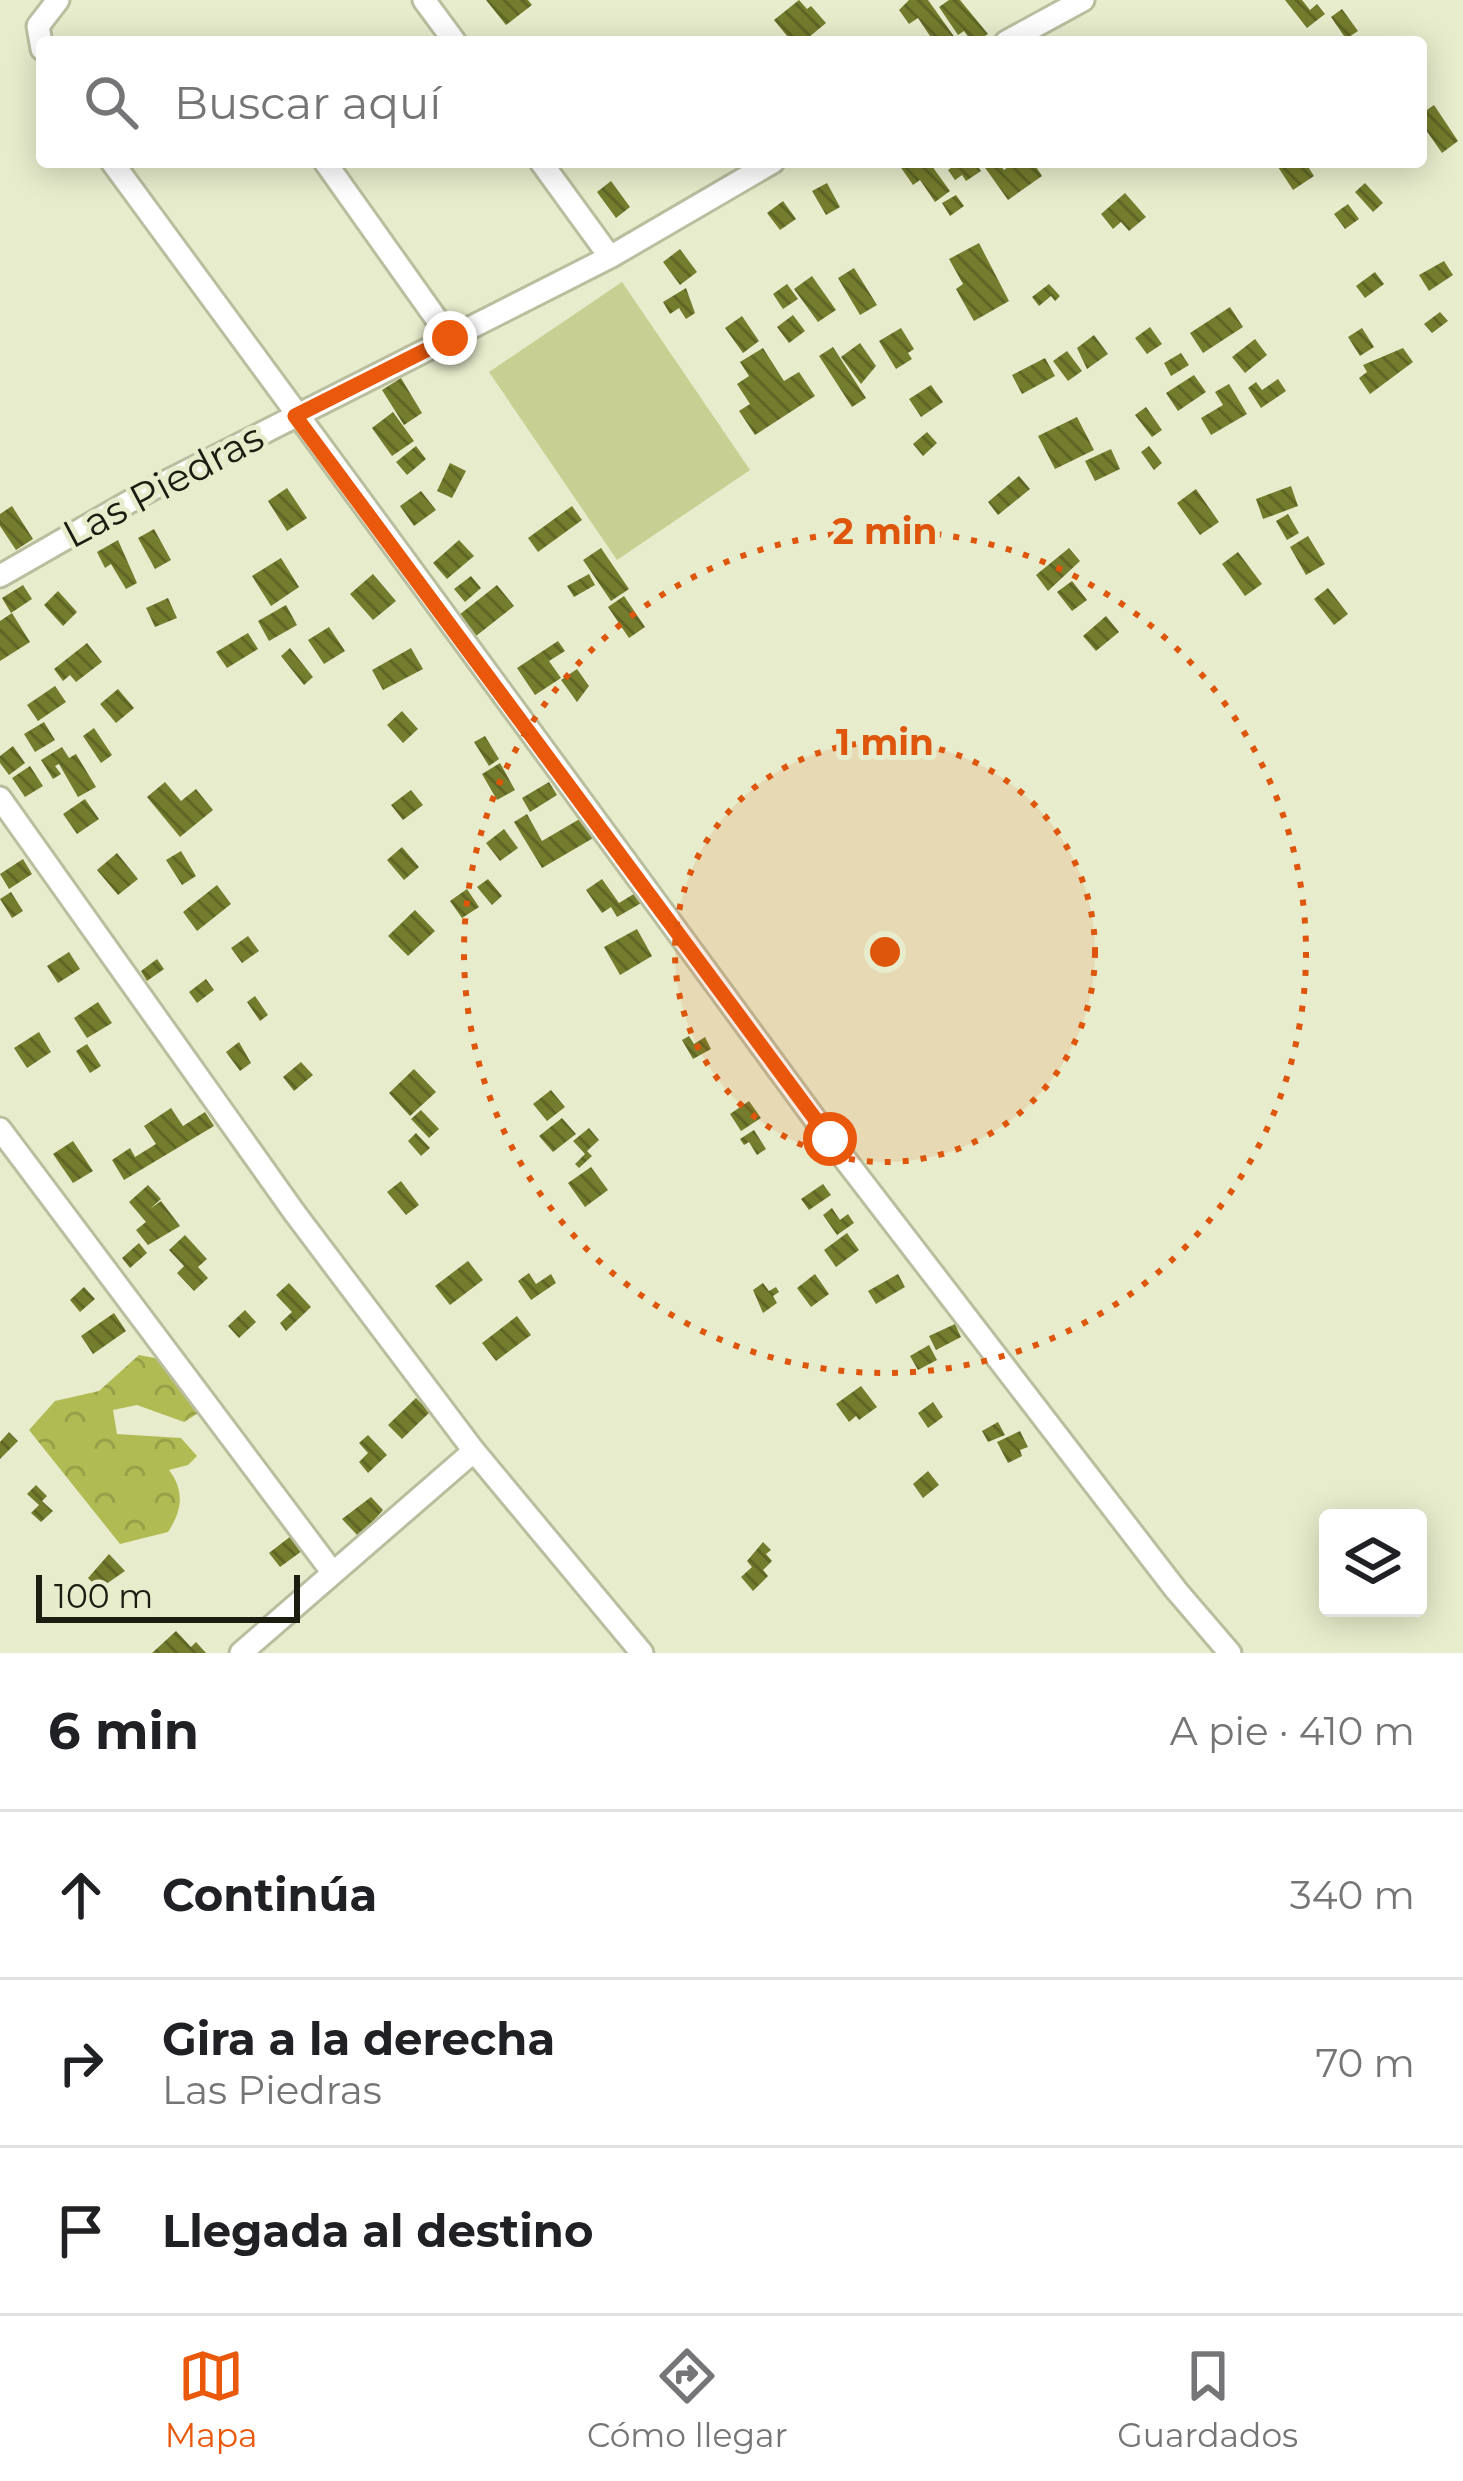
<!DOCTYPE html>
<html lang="es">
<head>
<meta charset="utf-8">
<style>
	:root { --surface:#fff; --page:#f6f6f6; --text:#202124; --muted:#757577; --line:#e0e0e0; --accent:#ea580c }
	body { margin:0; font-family:Montserrat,sans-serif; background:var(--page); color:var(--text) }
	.controls { position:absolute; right:36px; bottom:36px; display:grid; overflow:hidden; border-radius:12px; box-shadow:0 6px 30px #0003 }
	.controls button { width:108px; height:108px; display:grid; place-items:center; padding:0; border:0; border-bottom:3px solid var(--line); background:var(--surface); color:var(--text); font:60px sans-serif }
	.scale { position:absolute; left:36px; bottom:30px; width:264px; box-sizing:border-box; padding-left:12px; border:6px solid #1b1d11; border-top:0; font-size:33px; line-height:42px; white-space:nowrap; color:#1b1d11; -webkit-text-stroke:9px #e7eccc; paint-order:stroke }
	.stop { position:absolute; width:36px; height:36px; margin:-27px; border:9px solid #ea580c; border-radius:50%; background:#fff }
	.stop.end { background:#ea580c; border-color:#fff; box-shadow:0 3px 12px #0008 }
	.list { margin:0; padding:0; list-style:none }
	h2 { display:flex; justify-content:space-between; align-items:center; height:156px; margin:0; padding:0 48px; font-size:51px }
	h2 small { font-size:39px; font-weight:400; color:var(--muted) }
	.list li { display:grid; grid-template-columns:78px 1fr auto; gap:36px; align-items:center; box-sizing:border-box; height:168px; padding:0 48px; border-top:3px solid var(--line) }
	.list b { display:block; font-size:45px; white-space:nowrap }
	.list p { margin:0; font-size:39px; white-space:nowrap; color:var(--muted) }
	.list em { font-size:39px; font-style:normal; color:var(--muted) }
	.icon { flex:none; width:66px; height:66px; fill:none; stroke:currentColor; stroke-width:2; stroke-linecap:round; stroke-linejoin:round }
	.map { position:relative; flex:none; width:1463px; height:1653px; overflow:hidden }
	.search { position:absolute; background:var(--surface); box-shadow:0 6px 30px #0003; left:36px; right:36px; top:36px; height:132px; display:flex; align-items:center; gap:30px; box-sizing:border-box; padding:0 42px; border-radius:12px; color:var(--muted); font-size:45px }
	.sheet { height:660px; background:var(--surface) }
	nav { display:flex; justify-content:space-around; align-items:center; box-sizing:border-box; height:168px; border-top:3px solid var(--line); background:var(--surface); font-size:33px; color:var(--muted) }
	nav a { display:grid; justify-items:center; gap:6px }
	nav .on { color:var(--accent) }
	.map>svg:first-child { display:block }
</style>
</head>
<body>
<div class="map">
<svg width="1463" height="1653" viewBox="0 0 1463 1653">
	<defs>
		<pattern id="forest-crowns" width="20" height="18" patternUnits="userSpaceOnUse" patternTransform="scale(3)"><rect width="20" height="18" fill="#b1bb54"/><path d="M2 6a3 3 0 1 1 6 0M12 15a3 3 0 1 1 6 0" fill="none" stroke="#98a048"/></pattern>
		<pattern id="building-back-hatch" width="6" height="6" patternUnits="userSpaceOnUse" patternTransform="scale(3)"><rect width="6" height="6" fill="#747c2d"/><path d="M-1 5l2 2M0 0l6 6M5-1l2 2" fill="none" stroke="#5e6525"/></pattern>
	</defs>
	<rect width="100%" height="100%" fill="#e7eccc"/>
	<path fill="url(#forest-crowns)" d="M139,1355l21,4 40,53 -16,10 -47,-17 -24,5 4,24 64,4 16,18 -9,9 -19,5c16,21 13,41 -1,62l-48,12 -91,-114 26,-29 44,-10z"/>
	<path fill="#c8cf93" d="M622,282l128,188 -133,90 -128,-188z"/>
	<path fill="url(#building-back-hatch)" d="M486,0h42l4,5 -26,20z
		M799,0l8,9 4,-3 15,17 -23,19h-11l-18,-22z
		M909,0h19l30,42h-24l-16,-24 -9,6 -10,-14z
		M949,0h11l28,34 -12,8h-4l-8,-11 -6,4 -19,-28z
		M1285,0h17l8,10 7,-6 8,10 -18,14z
		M1342,9l16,22 -12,8 -15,-22z
		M1434,105l24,36 -16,12 -21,-30v-9z
		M897,162h32l21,29 -15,11 -15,-22 -7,5z
		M954,162h21l6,9 -15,10 -4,-6 -7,5 -7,-10 7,-5z
		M981,162h17l6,8 11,-8h18l9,14 -34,24z
		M1285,162h20l9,14 -21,14 -15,-23z
		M611,181l19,26 -14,11 -19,-26z
		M827,183l13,24 -14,8 -14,-24z
		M1365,183l18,20 -10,9 -18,-20z
		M1125,193l21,24 -17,14 -8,-9 -8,7 -12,-15z
		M956,195l8,11 -14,10 -8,-13z
		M783,201l13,18 -16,11 -13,-17z
		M1348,204l11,15 -14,10 -11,-15z
		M979,243l30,58 -35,20 -18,-32 7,-5 -14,-25z
		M680,249l17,23 -17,13 -17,-23z
		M1444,261l9,14 -24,16 -10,-16z
		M854,268l23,37 -17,10 -22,-37z
		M1375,272l9,12 -19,14 -9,-12z
		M812,276l24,34 -18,12 -24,-33z
		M787,284l11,15 -15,10 -10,-15z
		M1049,284l11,12 -5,5 -4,-5 -12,10 -7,-9z
		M686,288l9,25 -9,6 -7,-11 -9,6 -7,-12z
		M1230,307l13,20 -40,26 -13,-20z
		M1440,312l8,9 -16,12 -8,-9z
		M793,315l12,16 -16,12 -12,-16z
		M742,316l17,25 -16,12 -18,-25z
		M1150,327l12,17 -15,10 -12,-16z
		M901,328l13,21 -6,4 4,6 -16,10 -17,-28z
		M1362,328l12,19 -14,9 -12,-19z
		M1094,335l14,19 -21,15 -10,-21z
		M1255,339l12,16 -22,18 -13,-16z
		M860,343l16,23 -15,18 -20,-27z
		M833,347l33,51 -14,9 -33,-51z
		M763,348l21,33 15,-9 16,24 -60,39 -16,-24 11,-7 -13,-20 12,-8 -9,-14z
		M1403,348l10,14 -43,32 -11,-16 8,-6 -4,-7z
		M1067,351l15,20 -14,10 -15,-20z
		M1181,353l8,12 -18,11 -7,-13z
		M1045,358l10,18 -33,18 -10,-19z
		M1194,375l12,17 -28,19 -12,-18z
		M401,378l21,35 -18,12 -22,-35z
		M1278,379l8,12 -25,17 -13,-20 8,-6 6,8z
		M1229,384l18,30 -36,21 -10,-17 22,-13 -8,-13z
		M931,385l12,17 -22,15 -12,-18z
		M1146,407l16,23 -10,7 -17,-22z
		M393,412l21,29 -22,15 -20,-28z
		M1077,417l17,33 -39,19 -17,-33z
		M927,432l10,11 -14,13 -10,-12z
		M416,446l10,13 -19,16 -11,-13z
		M1149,446l13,17 -8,7 -13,-18z
		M1111,449l9,20 -25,12 -10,-20z
		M450,463l16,8 -14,27 -15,-7z
		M1019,476l11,13 -32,26 -10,-13z
		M1291,486l7,20 -35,13 -7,-20z
		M287,488l20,30 -20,13 -19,-30z
		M1196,489l23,33 -19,13 -23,-32z
		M421,491l15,19 -22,16 -14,-20z
		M12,506l21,33 -17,11 -16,-24v-12z
		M572,506l10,14 -44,32 -10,-14z
		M1288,514l11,19 -12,7 -11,-19z
		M154,529l17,31 -16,9 -17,-31z
		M1308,536l17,28 -19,11 -16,-28z
		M118,540l19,43 -11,6 -15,-25 -6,4 -8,-16z
		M459,540l15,16 -27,23 -14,-16z
		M601,548l28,41 -18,12 -28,-41z
		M1069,548l11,13 -32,30 -12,-16z
		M1238,552l24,32 -17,12 -23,-32z
		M281,558l18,29 -28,19 -19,-30z
		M373,574l23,27 -23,19 -23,-26z
		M589,574l6,11 -21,12 -7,-11z
		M471,576l10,12 -16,14 -11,-13z
		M1072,581l15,19 -15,11 -15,-19z
		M23,585l9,14 -21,14 -9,-15z
		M497,585l17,21 -38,30 -17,-21z
		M1328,588l20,26 -14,11 -20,-26z
		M58,591l19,21 -14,14 -19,-21z
		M624,596l21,31 -16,11 -21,-31z
		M168,598l9,20 -22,9 -9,-19z
		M286,605l11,20 -28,16 -11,-20z
		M12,613l18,29 -30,19v-40z
		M1106,616l13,16 -23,19 -13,-15z
		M329,627l16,24 -21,13 -16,-24z
		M248,633l10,16 -31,19 -11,-16z
		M558,641l7,10 -16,10 12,17 -26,17 -18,-27z
		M87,643l15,19 -26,20 -6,-7 -7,6 -9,-12z
		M290,648l23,29 -9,8 -23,-29z
		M411,648l12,21 -40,21 -11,-20z
		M577,669l12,17 -12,16 -16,-22z
		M55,686l11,16 -28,19 -11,-16z
		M118,689l16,19 -18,15 -16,-19z
		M402,711l16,18 -15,14 -16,-18z
		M44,722l11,18 -20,12 -11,-18z
		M94,728l18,27 -11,8 -18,-27z
		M485,736l14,23 -10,7 -15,-24z
		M13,746l12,17 -16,12 -9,-12v-7z
		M62,747l7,11 7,-4 20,33 -18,10 -19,-33 -4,2 6,8 -8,5 -12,-19z
		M500,763l15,27 -18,10 -15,-26z
		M30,766l13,20 -18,11 -13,-19z
		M165,782l16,19 15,-12 17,21 -33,27 -33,-40z
		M549,782l8,13 -27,17 -8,-14z
		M411,790l12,15 -20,15 -12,-15z
		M85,799l14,20 -22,15 -14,-20z
		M527,814l15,27 41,-24 12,20 -53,31 -28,-46z
		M504,829l14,19 -18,13 -14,-18z
		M402,847l17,20 -15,13 -17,-20z
		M181,851l15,25 -14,9 -16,-25z
		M117,853l21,26 -20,16 -21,-25z
		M23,859l9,15 -23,15 -9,-15z
		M488,879l14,17 -10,9 -15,-18z
		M602,879l17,24 18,-11 6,10 -26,15 -6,-10 -9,6 -16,-23z
		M217,885l14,19 -34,27 -14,-19z
		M467,889l12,18 -17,11 -12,-17z
		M11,892l12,19 -11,7 -12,-19z
		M415,910l20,21 -27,25 -20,-20z
		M637,929l15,27 -32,19 -16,-28z
		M248,936l11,15 -17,12 -11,-15z
		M69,952l11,17 -22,14 -11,-17z
		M157,959l7,10 -17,12 -6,-10z
		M206,979l8,11 -17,13 -8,-11z
		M255,996l13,19 -8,6 -13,-19z
		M98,1002l14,21 -25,15 -13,-20z
		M39,1032l12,20 -24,16 -13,-20z
		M689,1036l5,8 11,-7 6,12 -18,10 -11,-19z
		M239,1042l12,21 -11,8 -14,-19z
		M87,1044l14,22 -11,7 -14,-22z
		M301,1062l12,13 -19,16 -11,-14z
		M414,1069l22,23 -26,24 -21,-23z
		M551,1090l14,17 -18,14 -14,-17z
		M749,1101l12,17 -20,13 -11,-17z
		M171,1108l12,18 22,-14 9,14 -90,54 -12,-20 18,-12 5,9 21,-13 -12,-18z
		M421,1110l18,19 -10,9 -18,-19z
		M562,1118l14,16 -23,18 -14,-16z
		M589,1128l10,12 -12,11 5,5 -13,12 -4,-4 10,-10 -12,-13z
		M754,1130l12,19 -9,6 -8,-13 -5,3 -4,-6z
		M416,1133l14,15 -9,8 -13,-15z
		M73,1141l20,30 -20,12 -20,-29z
		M591,1167l17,23 -23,17 -17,-24z
		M401,1181l18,24 -13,10 -19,-23z
		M823,1184l8,11 -22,15 -8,-11z
		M148,1185l13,14 -11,10 11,-8 19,25 -32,19 -12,-15 10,-8 -17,-20z
		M832,1208l8,12 8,-6 6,9 -17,12 -14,-20z
		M847,1233l12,17 -23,17 -12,-17z
		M185,1235l22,24 -9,8 10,11 -14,13 -17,-18 7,-7 -15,-16z
		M139,1243l8,10 -17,15 -8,-10z
		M468,1261l15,19 -33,25 -15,-19z
		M529,1273l7,11 15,-10 5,9 -25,17 -13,-19z
		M815,1274l14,20 -18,13 -14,-19z
		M898,1274l7,13 -29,17 -8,-13z
		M289,1283l22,24 -25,24 -6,-8 12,-11 -16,-17z
		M763,1283l6,8 7,-4 3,5 -6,4 4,7 -14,10 -10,-23z
		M84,1287l11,12 -15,13 -10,-12z
		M245,1310l11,12 -17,16 -11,-12z
		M114,1313l12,18 -33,23 -12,-18z
		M517,1316l14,19 -35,26 -14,-18z
		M955,1324l6,13 -25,13 -7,-14z
		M929,1345l8,15 -19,10 -8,-14z
		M861,1386l16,21 -18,13 -3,-4 -7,6 -13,-18z
		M416,1398l14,14 -28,27 -14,-14z
		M933,1402l10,15 -15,11 -10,-15z
		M998,1422l7,13 -17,7 -6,-11z
		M1020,1431l8,16 -8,3 2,6 -14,7 -11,-21z
		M9,1432l9,9 -18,18v-17z
		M368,1435l19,20 -19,18 -9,-11 9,-9 -9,-10z
		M928,1471l11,14 -16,13 -10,-14z
		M36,1485l11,11 -5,5 11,10 -12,11 -10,-9 8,-8 -12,-11z
		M371,1497l12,13 -24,27 -17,-18z
		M291,1536l11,15 -22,16 -11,-14z
		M763,1542l8,8 -5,4 6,7 -9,9 5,6 -15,15 -12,-14 11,-10 -5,-6z
		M109,1554l16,17 -26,18 -11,-11z
		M176,1631l15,16 5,-5 10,11h-54z"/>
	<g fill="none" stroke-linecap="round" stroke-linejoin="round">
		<defs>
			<path id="minor" d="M424,0l31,42
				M1006,42l77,-42
				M42,49l-4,-23 20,-26
				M112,162l725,987 339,441 54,63
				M325,162l125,176
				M541,162l69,95
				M0,576l150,-86 460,-233 163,-95
				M0,798l294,414 180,239 168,202
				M0,1129l333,444
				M241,1653l233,-202"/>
		</defs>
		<use href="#minor" stroke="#b9be9f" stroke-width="27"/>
		<use href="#minor" stroke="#fff" stroke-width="21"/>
	</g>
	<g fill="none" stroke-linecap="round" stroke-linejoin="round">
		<path stroke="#ea580c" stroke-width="15" d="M450,338l-155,78 535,723"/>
	</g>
	<circle cx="885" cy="952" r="210" fill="#de560c" fill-opacity=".12"/>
	<g fill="none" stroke="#de560c" stroke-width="6" stroke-dasharray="6 12">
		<circle cx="885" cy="952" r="210"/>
		<circle cx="885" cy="952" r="421"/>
	</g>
	<g text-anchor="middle" stroke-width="10" stroke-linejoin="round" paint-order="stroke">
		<g font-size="39" fill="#1b1d11" stroke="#e7eccc">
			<text transform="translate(163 485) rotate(-28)" y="14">Las Piedras</text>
		</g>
	</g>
	<circle cx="885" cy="952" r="18" fill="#de560c" stroke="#e7eccc" stroke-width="6"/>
	<g font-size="36" text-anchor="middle" font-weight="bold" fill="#de560c" stroke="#e7eccc" stroke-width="10" stroke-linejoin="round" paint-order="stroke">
		<text x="885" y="544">2 min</text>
		<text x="885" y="755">1 min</text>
	</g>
</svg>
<div class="controls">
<button><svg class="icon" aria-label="layers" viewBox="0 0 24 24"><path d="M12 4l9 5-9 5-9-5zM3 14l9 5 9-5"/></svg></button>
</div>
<div class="scale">100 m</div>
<div class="stop" style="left:830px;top:1139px"></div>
<div class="stop end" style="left:450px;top:338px"></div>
<div class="search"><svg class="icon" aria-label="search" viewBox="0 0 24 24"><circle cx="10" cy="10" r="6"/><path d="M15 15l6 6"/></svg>Buscar aquí</div>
</div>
<section class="sheet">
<h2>6 min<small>A pie · 410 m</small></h2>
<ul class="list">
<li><svg class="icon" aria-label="ahead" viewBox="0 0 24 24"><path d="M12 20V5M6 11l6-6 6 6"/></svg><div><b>Continúa</b></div><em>340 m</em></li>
<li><svg class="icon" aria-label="right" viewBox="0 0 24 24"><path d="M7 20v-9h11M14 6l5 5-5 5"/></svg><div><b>Gira a la derecha</b><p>Las Piedras</p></div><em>70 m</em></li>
<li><svg class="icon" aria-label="arrive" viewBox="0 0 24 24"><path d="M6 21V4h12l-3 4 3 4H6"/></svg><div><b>Llegada al destino</b></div></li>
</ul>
</section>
<nav>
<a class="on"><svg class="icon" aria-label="map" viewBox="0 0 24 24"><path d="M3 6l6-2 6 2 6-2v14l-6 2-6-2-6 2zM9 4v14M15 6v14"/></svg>Mapa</a>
<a><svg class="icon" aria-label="directions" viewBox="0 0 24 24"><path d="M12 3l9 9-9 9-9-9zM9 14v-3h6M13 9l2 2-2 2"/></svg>Cómo llegar</a>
<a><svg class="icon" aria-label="saved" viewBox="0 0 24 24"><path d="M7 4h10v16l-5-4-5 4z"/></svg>Guardados</a>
</nav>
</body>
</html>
